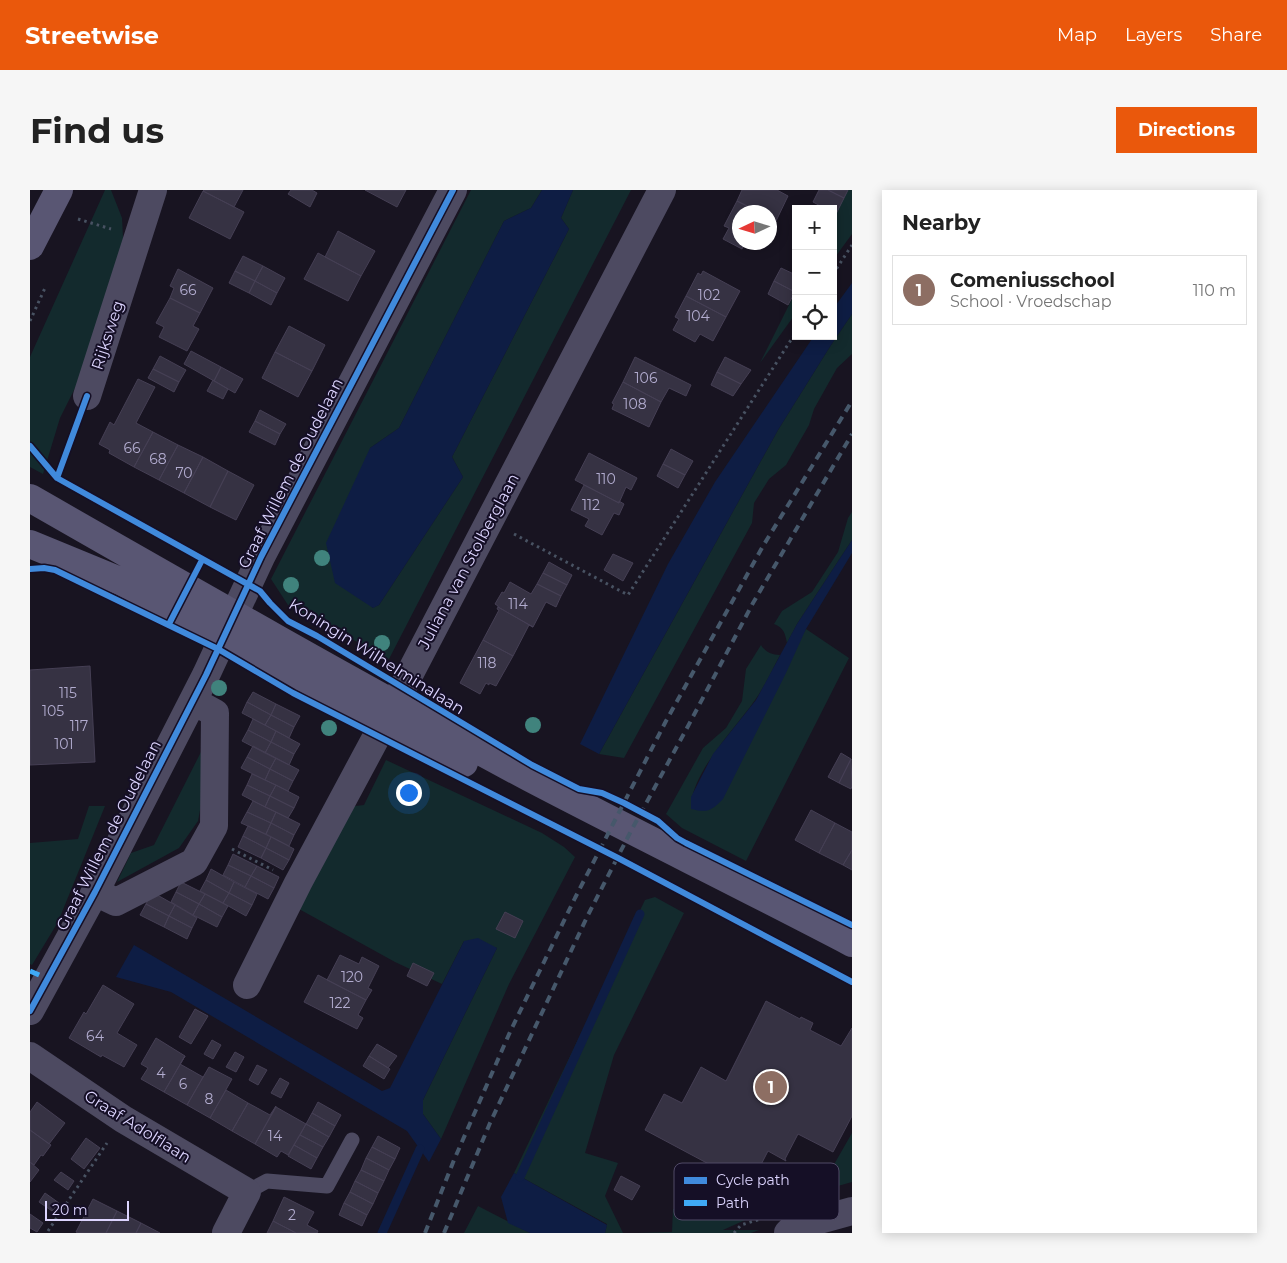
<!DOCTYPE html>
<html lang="en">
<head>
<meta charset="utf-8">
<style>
	:root { --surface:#fff; --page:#f6f6f6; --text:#222; --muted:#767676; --line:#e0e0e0; --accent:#ea580c }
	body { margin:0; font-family:Montserrat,sans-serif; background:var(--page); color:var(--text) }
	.controls { position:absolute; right:15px; top:15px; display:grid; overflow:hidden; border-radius:0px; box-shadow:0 2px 12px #0003 }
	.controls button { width:45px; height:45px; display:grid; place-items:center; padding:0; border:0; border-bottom:1px solid var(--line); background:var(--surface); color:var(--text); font:25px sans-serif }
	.compass { position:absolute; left:702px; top:15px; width:45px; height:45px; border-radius:50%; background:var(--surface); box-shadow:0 2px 12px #0003; rotate:266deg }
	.scale { position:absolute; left:15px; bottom:12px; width:84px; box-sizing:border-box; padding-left:5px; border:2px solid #dcd4fe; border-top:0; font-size:14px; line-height:18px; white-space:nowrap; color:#dcd4fe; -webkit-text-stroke:4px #150f26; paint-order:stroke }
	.you { position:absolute; left:378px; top:602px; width:18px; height:18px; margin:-12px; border:4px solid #fff; border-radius:50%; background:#1a73e8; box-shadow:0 0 0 8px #1a73e833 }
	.badge { display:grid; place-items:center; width:32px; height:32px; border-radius:50%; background:var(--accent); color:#fff; font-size:16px; font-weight:700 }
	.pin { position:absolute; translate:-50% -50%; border:2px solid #fff; box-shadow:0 1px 5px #0006 }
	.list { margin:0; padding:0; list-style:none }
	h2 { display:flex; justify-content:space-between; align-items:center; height:65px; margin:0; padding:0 20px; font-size:21px }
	h2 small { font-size:16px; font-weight:400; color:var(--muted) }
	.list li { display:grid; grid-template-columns:32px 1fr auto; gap:15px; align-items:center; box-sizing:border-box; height:70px; margin:0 10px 10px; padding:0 10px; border:1px solid var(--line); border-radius:0px }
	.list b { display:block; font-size:19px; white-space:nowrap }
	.list p { margin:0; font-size:16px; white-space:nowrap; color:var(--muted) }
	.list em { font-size:16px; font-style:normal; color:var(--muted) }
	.icon { flex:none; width:28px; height:28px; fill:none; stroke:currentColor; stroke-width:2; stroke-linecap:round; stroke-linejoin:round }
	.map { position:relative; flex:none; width:822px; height:1043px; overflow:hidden; border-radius:0px }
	header { display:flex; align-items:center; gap:30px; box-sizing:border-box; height:70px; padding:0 25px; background:var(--accent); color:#fff }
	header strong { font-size:24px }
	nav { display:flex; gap:28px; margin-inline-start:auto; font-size:18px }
	.intro { display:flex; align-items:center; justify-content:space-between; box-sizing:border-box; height:120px; padding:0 30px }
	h1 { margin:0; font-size:35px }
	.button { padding:12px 22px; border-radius:0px; background:var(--accent); color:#fff; font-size:18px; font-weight:700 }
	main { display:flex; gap:30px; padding:0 30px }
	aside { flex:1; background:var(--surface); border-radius:0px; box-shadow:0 2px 12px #0003 }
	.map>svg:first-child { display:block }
</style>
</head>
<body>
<header>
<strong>Streetwise</strong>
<nav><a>Map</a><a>Layers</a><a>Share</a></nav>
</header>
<div class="intro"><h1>Find us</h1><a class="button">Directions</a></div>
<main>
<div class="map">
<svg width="822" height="1043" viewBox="0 0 822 1043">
	<rect width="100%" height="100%" fill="#181421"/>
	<path fill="#132a2d" d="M75,0h6l11,28 2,38 -36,106 -28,56 -17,56 -13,-7v-110z
		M441,0h71l-11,18 -27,13 -105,207 -29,20 2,160 7,-3 84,-128 -11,-20 117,-228 -8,-11 12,-28h58l-242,469 -101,-54 -17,-26z
		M817,0h5v44l-19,26v-43z
		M766,101v22l-36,50z
		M822,124v40l-15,14 -23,41 -5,16 -23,40 -17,14 -15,24 -2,20 -128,235 -25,-4 179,-324 53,-85z
		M822,322v28l-55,84 -10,19c-2,-10 -3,-15 -13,-19l8,-13 30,-19 26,-40 10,-34z
		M776,439l43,29 -103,203 -64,-33 -16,-14 37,-66 23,-20 16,-27 4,-32 15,-24c4,7 11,10 19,10 -8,15 -15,31 -25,45 -19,28 -65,73 -64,109z
		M176,552l-3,52 -5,27 -19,27 -62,34 14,-29 23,-8z
		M356,570l156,73 22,14 11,10 -66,127 -68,155 -18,-25v-14l74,-152 -33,-7 -22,43 -47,-22 -96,-53 48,-102 17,-2z
		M59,616h16l-47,116 -26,43 -2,-1v-121l48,-4z
		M625,707l29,16 -70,142 -29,98 33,10 -13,33 18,37h-18l2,-9 -93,-51 131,-273z
		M822,943v49l-60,17 -69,31h36l-8,3h-114l35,-1 1,-23 54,-5 105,-36z
		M448,1016l52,27h-66z"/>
	<path fill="#0e1d44" d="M512,0h31l-12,28 8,11 -117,228 11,20 -84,128 -6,3 -38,-25 -9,-40 44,-95 29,-20 105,-207 27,-13z
		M822,93v31l-21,31 -53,85 -179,324 -19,-10 88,-180 47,-82 99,-146h19v-27z
		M822,350v13l-46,76 -20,44 -63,126c-12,12 -15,14 -32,10v-12l22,-43 43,-54 41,-76z
		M448,748l19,10 -74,152v14l18,25 -12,23 -22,-31 -236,-139 -55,-15 18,-32 248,146 8,-3 74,-147z
		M484,983l93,52 -2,8h-75l-22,-10 -7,-26z"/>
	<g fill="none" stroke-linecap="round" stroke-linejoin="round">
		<path stroke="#0e1d44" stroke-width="9" d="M490,987l120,-263
			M352,1043l38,-84"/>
	</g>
	<path fill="#363243" stroke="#453f54" d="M174,0h39l-9,17 -31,-16z
		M261,0h21l5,3 -7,14 -22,-13z
		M335,0h41l-9,17z
		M712,0h35l11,6 -12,25 -7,-3v-6h-10l-22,-11z
		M789,0h9l16,8 -8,16 -3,-1v-4h-7l-13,-7z
		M798,0h20l-4,8z
		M173,1l41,21 -14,27 -41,-21z
		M707,11l22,11h-20v30h6l-3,7 -19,-10 6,-11 -5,-2z
		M308,41l37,20 -14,25 -36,-19z
		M288,63l43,23 -13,25 -44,-22z
		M213,66l20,10 -8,15 -20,-10z
		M233,76l22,12 -8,15 -22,-12z
		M751,78l15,7 -1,17 -21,-11z
		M148,79l35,19 -13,25 -30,-15 4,-10 -4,-2z
		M205,81l20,10 -6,12 -20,-10z
		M673,81l37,20 -14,26 -40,-21 12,-23 3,2z
		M225,91l22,12 -6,12 -22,-12z
		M744,91l21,11 -7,13 -20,-11z
		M656,106l40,21 -13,24 -13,-7 -5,8 -22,-12 6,-11 -4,-2z
		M140,108l30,15 -7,13 6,3 -12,22 -28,-14 5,-10 -8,-4z
		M259,136l36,19 -13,26 -37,-19z
		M161,161l30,16 -7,14 -30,-17z
		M245,162l37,19 -14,26 -36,-19z
		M130,166l26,14 -7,12 -26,-13z
		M605,167l56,28 -5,11 -17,-8 -8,14 -38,-20z
		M695,167l26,13 -10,14 -24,-12z
		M191,177l22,12 -8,14 -21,-12z
		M123,179l26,13 -5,10 -26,-14z
		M687,182l24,12 -8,12 -22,-11z
		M108,189l17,8 -19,36 17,9 -19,35 -25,-14 1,-3 -11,-6 11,-22 4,3z
		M183,190l15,9 -5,10 -16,-8z
		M593,192l38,20 -12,25 -37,-18 2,-5 -2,-1z
		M230,220l26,14 -6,10 -25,-13z
		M225,231l25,13 -5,11 -26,-13z
		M123,242l25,13 -19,35 -25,-13z
		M148,255l25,12 -19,36 -25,-13z
		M641,259l22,12 -8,14 -22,-11z
		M559,263l48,25 -6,12 -5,-3 -7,16 -44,-23z
		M173,267l25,14 -18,36 -26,-14z
		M633,274l22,11 -7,13 -21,-12z
		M198,281l26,14 -18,35 -26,-13z
		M554,295l35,18v-2l5,3 -5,11 -5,-2 -12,22 -17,-9 4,-7 -18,-9z
		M583,364l20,9 -10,18 -19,-11z
		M519,372l23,13 -5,10 -24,-12z
		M513,383l24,12 -6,11 -24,-12z
		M480,392l21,12 6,-10 24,12 -5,11 -10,-5 -13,25 -35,-20v-1l-3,-2 7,-12 2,1z
		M468,417l35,20 -4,-2 -16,31 -30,-16 16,-30 -2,-1z
		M453,450l30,16 -17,30 -7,-3v2l-3,-2 -6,11 -20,-11z
		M60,476l5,96 -65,3v-95z
		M223,502l23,12 -5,11 -24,-13z
		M217,512l24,13 -6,10 -23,-12z
		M246,514l24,12 -6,11 -23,-12z
		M241,525l23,12 -5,11 -24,-13z
		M223,529l23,12 -5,11 -23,-12z
		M218,540l23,12 -6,11 -23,-12z
		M246,541l24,13 -6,10 -23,-12z
		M241,552l23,12 -5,11 -24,-12z
		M223,556l23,12 -6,11 -23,-12z
		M811,563l10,6 -12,24 -11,-6z
		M217,567l23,12 -5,11 -24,-12z
		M246,568l23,12 -6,11 -23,-12z
		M821,569l1,27 -1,3 -12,-6z
		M240,579l23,12 -5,10 -23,-11z
		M222,584l24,11 -6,11 -23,-11z
		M217,595l23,11 -5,11 -23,-12z
		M246,595l23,12 -5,11 -24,-12z
		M240,606l24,12 -6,10 -23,-11z
		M223,611l23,11 -5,11 -24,-11z
		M781,620l24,13 -16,30 -24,-13z
		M217,622l24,11 -5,11 -25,-11z
		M246,622l24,12 -6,11 -23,-12z
		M241,633l23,12 -5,11 -23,-12z
		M805,633l17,9v18l-9,15 -24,-12z
		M218,636l23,11 -5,11 -23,-12z
		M213,646l23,12 -5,10 -23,-11z
		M241,647l23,12 -5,11 -23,-12z
		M236,658l23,12 -6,10 -22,-12z
		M822,660v20l-9,-5z
		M203,664l24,12 -6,10 -23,-11z
		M198,675l23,11 -6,11 -22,-12z
		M227,676l22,11 -5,11 -23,-12z
		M181,679l23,13 -5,11 -23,-13z
		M221,686l23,12 -6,11 -23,-12z
		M176,690l23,13 -6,10 -23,-12z
		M151,692l24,12 -6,10 -23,-12z
		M204,692l23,12 -5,11 -23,-12z
		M122,702l23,13 -6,11 -23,-12z
		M146,702l23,12 -6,11 -22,-13z
		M199,703l23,12 -6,11 -23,-13z
		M175,704l23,12 -6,11 -23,-13z
		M116,714l23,12 -5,11 -24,-12z
		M169,714l23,13 -5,10 -24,-12z
		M145,715l22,13 -5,10 -23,-12z
		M475,722l18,9 -8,17 -19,-9z
		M139,726l23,12 -5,11 -23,-12z
		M310,765l19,9 3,-7 17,9 -11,22 4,2 -6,10 -39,-20z
		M383,773l21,10 -7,13 -20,-10z
		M288,785l48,25 -8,15 5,3 -6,11 -53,-27z
		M73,795l31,19 -17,29 20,12 -13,22 -22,-12 -1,2 -32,-19 15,-26 2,2z
		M736,811l34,18 1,-2 12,6 -3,7 31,16 11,-18v88l-19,36 -35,-18 -13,25 1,2 -18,-10 -18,35 -105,-56 19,-36 18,9 19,-36 25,14z
		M165,819l13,7 -17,28 -12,-7z
		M126,848l29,18 -21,36 -23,-13 7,-11 -7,-4z
		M182,850l9,5 -8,14 -9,-5z
		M347,854l20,12 -9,12 -19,-12z
		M205,862l9,5 -8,15 -10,-5z
		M155,866l-5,8 23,13 -16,28 -23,-13z
		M339,866l21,13 -6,10 -21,-13z
		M227,875l10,5 -9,15 -9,-5z
		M179,877l23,12 -22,39 -23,-13z
		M250,888l9,5 -8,15 -10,-5z
		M196,900l22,13 -16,28 -22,-13z
		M7,912l28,21 -16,21 -19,-14v-18z
		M288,912l23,13 -6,11 -23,-13z
		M218,913l22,12 6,-9 -21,38 -23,-13z
		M246,917l30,17 -18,31 -7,-4 -4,6 -22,-13z
		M282,923l23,13 -6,11 -23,-13z
		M276,934l23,13 -6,10 -23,-12z
		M0,940l21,15 -8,11 -2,-1 -7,10 -4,-3z
		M270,945l23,12 -6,11 -23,-13z
		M348,946l22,12 -5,11 -23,-12z
		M56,948l14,10 -16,21 -13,-10z
		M264,955l23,13 -6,11 -23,-13z
		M342,957l23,12 -6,11 -23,-12z
		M336,968l23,12 -5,11 -23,-11z
		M0,972l9,8 -9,12z
		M331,980l23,11 -6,12 -23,-12z
		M31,982l13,9 -6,9 -14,-10z
		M591,986l19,10 -8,14 -18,-10z
		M325,991l23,12 -5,11 -23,-12z
		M320,1002l23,12 -6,11 -23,-12z
		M15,1003l14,10 -7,8 -13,-9z
		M254,1007l30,15 -7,13 11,6 -1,2h-21l-23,-12z
		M63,1009l24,12 -11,22h-28l-2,-1z
		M314,1013l23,12 -5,11 -23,-11z
		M87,1021l24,12 -5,10h-30z
		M0,1024l13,9 -6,9 -7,-4z
		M243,1031l23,12h-29z
		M111,1033l19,10h-24z"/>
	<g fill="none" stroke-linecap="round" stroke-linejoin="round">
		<path stroke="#485262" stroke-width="3" stroke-dasharray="2.5 4" stroke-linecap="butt" d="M48,29l33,10
			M803,84l19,-29
			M0,131l15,-33
			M484,344l114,61 168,-263
			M202,659l41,21
			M18,1041l59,-88
			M704,1043l7,-8 23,-7"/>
		<path stroke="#4d4a61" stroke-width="15" d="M217,1002l20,-11 60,5 25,-46"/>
		<path stroke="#4d4a61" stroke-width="28" d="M57,206l66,-206
			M65,702l21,10 78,-40 20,-36 1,-113 -22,-12
			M217,795l51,-102 96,-179 268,-514
			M0,821l65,-119 111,-217 55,-118 192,-367
			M0,866l93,63 124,73 -21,41
			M758,1043l6,-6 58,-16"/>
		<path stroke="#595673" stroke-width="28" d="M0,56l29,-56
			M0,308c166,95 332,190 500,280 107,56 215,109 322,165
			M0,354l90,37 344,182"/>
		<path stroke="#46586b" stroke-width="4" stroke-dasharray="8 6" stroke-linecap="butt" d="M395,1043l29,-73 56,-128 65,-134 91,-177 97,-175 89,-145
			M414,1043l46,-110 98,-208 43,-84 56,-103 66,-125 99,-169"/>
		<path stroke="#3fa9f5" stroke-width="5" stroke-dasharray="10 5" stroke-linecap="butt" d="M0,781l18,8"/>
		<defs>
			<path id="cycleway" d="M0,256l27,32 203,113 10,12 18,18 29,15 215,129 47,24 23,4 22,10 34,18 19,17 9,5 166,82
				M27,288l30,-82
				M0,379l14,-1 11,2 163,79 75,44 325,165 234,124
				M139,434l33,-64
				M0,821l65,-119 111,-217 55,-118 192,-367"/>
		</defs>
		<use href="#cycleway" stroke="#150f26" stroke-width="9"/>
		<use href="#cycleway" stroke="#408adc" stroke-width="6"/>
	</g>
	<g fill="#40837d">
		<circle cx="292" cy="368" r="8"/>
		<circle cx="261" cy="395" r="8"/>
		<circle cx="352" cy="453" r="8"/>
		<circle cx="189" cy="498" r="8"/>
		<circle cx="503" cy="535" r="8"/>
		<circle cx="299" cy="538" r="8"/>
	</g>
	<g text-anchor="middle" stroke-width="4" stroke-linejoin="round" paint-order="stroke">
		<g font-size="14" fill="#b2accf">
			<text x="158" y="105">66</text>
			<text x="679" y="110">102</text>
			<text x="668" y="131">104</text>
			<text x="616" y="193">106</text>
			<text x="605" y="219">108</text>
			<text x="102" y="263">66</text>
			<text x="128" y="274">68</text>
			<text x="154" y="288">70</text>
			<text x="576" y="294">110</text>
			<text x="561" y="320">112</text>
			<text x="488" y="419">114</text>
			<text x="457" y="478">118</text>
			<text x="38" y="508">115</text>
			<text x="23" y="526">105</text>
			<text x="49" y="541">117</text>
			<text x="34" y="559">101</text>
			<text x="322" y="792">120</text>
			<text x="310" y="818">122</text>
			<text x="65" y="851">64</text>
			<text x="131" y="888">4</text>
			<text x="153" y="899">6</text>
			<text x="179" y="914">8</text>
			<text x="245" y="951">14</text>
			<text x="262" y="1030">2</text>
		</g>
		<g font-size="16" fill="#dcd4fe" stroke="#150f26">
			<text transform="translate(77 145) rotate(-72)" y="6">Rijksweg</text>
			<text transform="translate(260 283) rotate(-63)" y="6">Graaf Willem de Oudelaan</text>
			<text transform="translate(438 371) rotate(-62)" y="6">Juliana van Stolberglaan</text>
			<text transform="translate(347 466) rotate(32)" y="6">Koningin Wilhelminalaan</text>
			<text transform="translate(78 645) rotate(-63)" y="6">Graaf Willem de Oudelaan</text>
			<text transform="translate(108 936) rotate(32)" y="6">Graaf Adolflaan</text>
		</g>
	</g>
	<rect x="644" y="973" width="165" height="57" rx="8" fill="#150f26" stroke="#514a67" stroke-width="1"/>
	<rect x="654" y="987" width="23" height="7" fill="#408adc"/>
	<rect x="654" y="1010" width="23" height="6" fill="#3fa9f5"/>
	<g font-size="14" fill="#dcd4fe">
		<text x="686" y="995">Cycle path</text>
		<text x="686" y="1018">Path</text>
	</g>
</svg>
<div class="controls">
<button>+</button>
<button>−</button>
<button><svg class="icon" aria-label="locate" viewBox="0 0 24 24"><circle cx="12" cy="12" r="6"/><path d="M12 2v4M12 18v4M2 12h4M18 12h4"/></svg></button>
</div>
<svg class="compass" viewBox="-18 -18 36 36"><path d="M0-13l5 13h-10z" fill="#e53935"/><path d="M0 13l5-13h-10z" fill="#767676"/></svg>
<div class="scale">20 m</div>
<div class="you"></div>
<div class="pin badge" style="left:741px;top:897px;background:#8d6e63">1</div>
</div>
<aside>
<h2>Nearby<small></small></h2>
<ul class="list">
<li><span class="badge" style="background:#8d6e63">1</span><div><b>Comeniusschool</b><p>School · Vroedschap</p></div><em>110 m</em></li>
</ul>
</aside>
</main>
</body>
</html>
